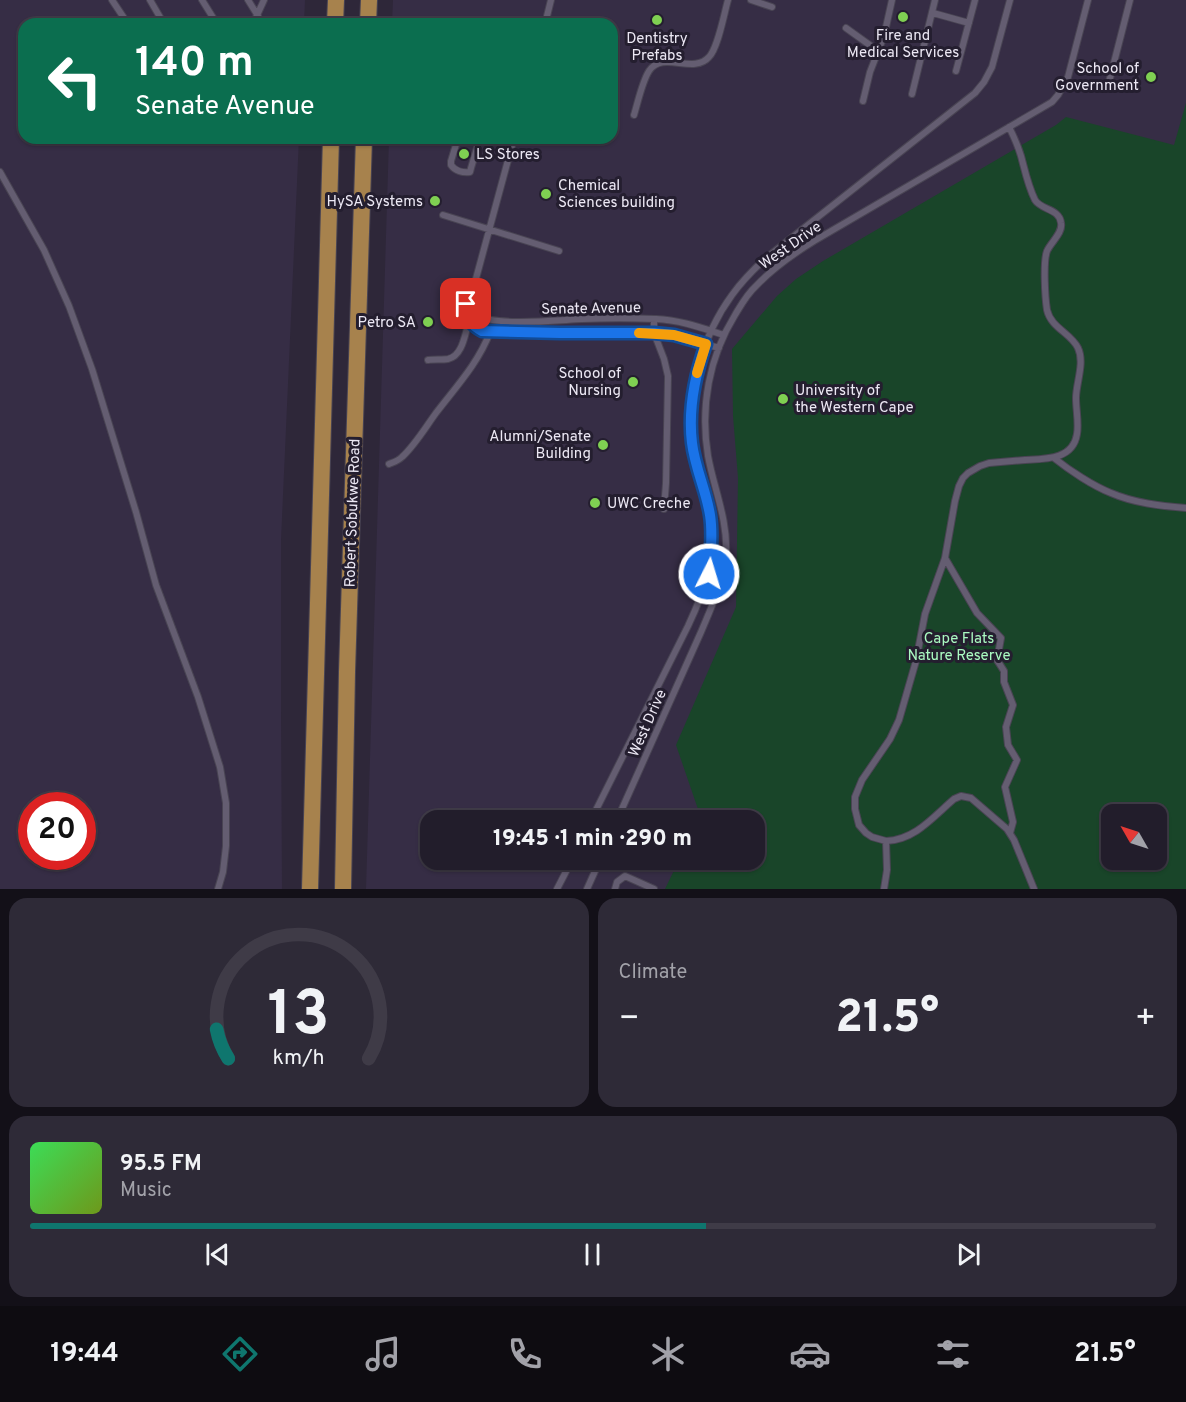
<!DOCTYPE html>
<meta charset="utf-8">
<style>
body{margin:0;font-family:Overpass,sans-serif;background:#2e2a37;color:#f1f3f6;height:100vh;display:flex;flex-direction:column;font-size:22px;white-space:nowrap}
*{box-sizing:border-box;margin:0}
p{font-size:20px;color:#a2a2a9}
.icon{flex:none;width:33px;height:33px;fill:none;stroke:currentColor;stroke-width:2;stroke-linecap:round;stroke-linejoin:round}
.map{position:relative;height:889px;overflow:hidden}
.drawer{display:flex;flex-direction:column;gap:9px;padding:9px;background:#131018;flex:1}
.drawer>*{flex:none}
.guide{position:absolute;left:18px;top:18px;width:600px;height:126px;border-radius:18px;box-shadow:0 2px 4px #0004,0 0 0 2px #3f3b47;background:#0b6e4f;color:#fff;overflow:hidden}
.needle{width:39px;rotate:309deg}
.controls{position:absolute;left:1101px;top:804px;display:grid;gap:12px}
.controls a{display:grid;place-items:center;width:66px;height:66px;border-radius:12px;background:#221d2b;box-shadow:0 2px 4px #0004,0 0 0 2px #3f3b47;font-size:30px}
.speed{position:absolute;left:18px;top:792px;display:flex;gap:12px;font-size:30px;font-weight:700;text-align:center}
.speed>*{display:grid;place-content:center;width:78px;height:78px;border-radius:50%;background:#221d2b;box-shadow:0 2px 4px #0004,0 0 0 2px #3f3b47;line-height:1}
.speed .limit{border:9px solid #d22;background:#fff;color:#111}
.pin{position:absolute;display:grid;place-items:center;width:51px;height:51px;color:#fff;margin:-26px;border-radius:12px;box-shadow:0 3px 9px #0006}
.me{position:absolute;width:66px;margin:-33px;rotate:5deg;stroke-linejoin:round;filter:drop-shadow(0 0 4px #0008)}
.turn{display:flex;align-items:center;gap:21px;height:126px;padding:0 18px;font-size:27px}
.turn .icon{width:78px;height:78px;stroke-width:2.5}
.turn b{display:block;font-size:42px;line-height:51px}
.big{font-size:45px;font-weight:800;line-height:1.1}
.drawer .widget{flex:1;display:flex;flex-direction:column;justify-content:center;gap:9px;min-width:0;padding:0 21px;border-radius:18px;background:#2e2a37}
.drawer .dial{align-items:center;gap:0}
.dial svg{height:156px;overflow:visible;fill:none;stroke:#3f3b47;stroke-width:7;stroke-linecap:round;text-anchor:middle}
.dial text{fill:#f1f3f6;stroke:none}
.song{display:flex;align-items:center;gap:18px}
.cover{width:72px;height:72px;border-radius:9px;background:linear-gradient(135deg,hsl(130 70% 55%),hsl(80 70% 35%))}
.played{height:6px;border-radius:3px;background:linear-gradient(90deg,#0f766e 60%,#3f3b47 60%)}
.keys{display:flex;justify-content:space-around;direction:ltr}
.heat{display:flex;justify-content:space-between;align-items:center;font-size:33px;direction:ltr}
.drawer .tiles{flex:1;display:grid;gap:9px;grid-template-columns:1fr 1fr}
.widget:last-child{grid-column:span 2}
.trip{position:absolute;left:420px;top:810px;width:345px;height:60px;border-radius:18px;background:#221d2b;box-shadow:0 2px 4px #0004,0 0 0 2px #3f3b47;font-weight:800;line-height:60px;text-align:center}
.tab-bar{display:flex;height:96px;justify-content:space-around;align-items:center;background:#0e0c11;color:#a2a2a9}
.tab-bar .icon{width:42px;height:42px}
.tab-bar .active{color:#0f766e}
.tab-bar b{font-size:27px;color:#f1f3f6}
.map>svg:first-child{display:block}
</style>
<div class="map">
<svg width="1186" height="889" viewBox="0 0 1186 889">
<rect width="100%" height="100%" fill="#2e2739"/>
<path fill="#362d45" fill-rule="evenodd" d="M0,0h305l-1,24h-280v114h275l-18,402v171l1,178h-282zM32,806h50v50h-50z
M393,0h793v889h-820l23,-751h223v-114h-220zM1112,814h44v46h-44zM430,820h324v40h-324z"/>
<path fill="#194529" fill-rule="evenodd" d="M1186,103v786h-521l14,-29h75v-40h-56l2,-5 -24,-70 60,-138 2,-129 -5,-62 -1,-67 45,-53 19,-17 27,-18 233,-136 10,-8 108,28zM1112,814h44v46h-44z"/>
<g fill="none" stroke-linecap="round" stroke-linejoin="round">
<defs>
<path id="service" d="M112,0l16,24
M150,0l14,24
M202,0l15,24
M248,0l10,16
M751,0l21,7
M933,13l36,10
M253,24l11,-24
M545,24l6,-24
M846,28l32,23
M956,71l19,-71
M1108,86l22,-86
M912,94l23,-94
M863,101l7,-29 14,-36 8,-36
M634,115c4,-13 8,-33 15,-44 14,-21 44,4 60,-14 9,-9 15,-43 19,-57
M458,138l-7,23v4c4,6 12,8 19,7l1,-4 9,-30
M484,138l28,7
M514,138l-43,159c-12,19 0,32 19,35l164,1 19,2 46,13
M0,172l44,78 25,56 23,63 44,143 20,73 42,112 22,70 6,36v43l-3,26 -5,17
M443,215l116,36
M471,298l1,10 4,7c20,12 82,5 106,4 25,-1 50,-1 74,0 24,1 46,9 68,16
M654,319v14l10,26 4,17 -2,107 -2,26
M428,360c6,-1 14,0 20,-1 15,-3 17,-26 21,-38
M1054,458c15,12 39,28 57,35 23,10 50,13 75,15
M389,464c5,-2 9,-3 13,-7 13,-12 23,-29 34,-44 20,-26 43,-51 54,-81
M945,558l32,55 24,25 -4,22 7,11v11l9,23 -7,22 2,18 9,15 -12,27 8,35 -3,11
M591,820l97,-194c17,-36 31,-74 21,-114 -6,-24 -15,-46 -18,-71 -4,-50 11,-105 41,-146 10,-14 22,-26 34,-37l209,-165 9,-11 8,-15 18,-67
M617,820l84,-188c10,-24 23,-51 25,-78 2,-34 -12,-65 -18,-98 -8,-49 1,-99 27,-141 6,-10 12,-21 21,-29 17,-18 37,-32 58,-45l238,-139 6,-7 10,-18 20,-77
M886,841c29,-1 47,-24 68,-42l7,-3 10,2 36,31 7,11 20,49
M557,889l15,-29
M587,889l13,-29
M615,889l2,-7 8,-6 29,13
M884,889l3,-19 -1,-29 -14,-4 -6,-4 -7,-8 -4,-16v-12l7,-17 28,-41 9,-19 17,-59 9,-47 20,-56 10,-57 4,-15 4,-8 5,-5 12,-7 9,-3c12,-1 24,-2 36,-3 20,-1 48,0 52,-26 2,-11 -1,-24 -1,-36 0,-15 9,-35 2,-50 -7,-15 -27,-20 -31,-38 -2,-13 -4,-48 0,-59 4,-9 16,-18 14,-28 -1,-14 -20,-13 -26,-23 -7,-14 -10,-29 -14,-44 -3,-10 -7,-19 -12,-29"/>
<path id="primary" d="M335,24l1,-24
M368,24l1,-24
M310,889l21,-751
M343,889l4,-217 17,-534"/>
</defs>
<use href="#service" stroke="#494453" stroke-width="8"/>
<use href="#primary" stroke="#494453" stroke-width="18"/>
<use href="#service" stroke="#645d71" stroke-width="6"/>
<use href="#primary" stroke="#a7824d" stroke-width="16"/>
</g>
<g fill="none" stroke-linecap="round" stroke-linejoin="round">
<defs>
<path id="route" d="M466,304c-2,13 5,21 16,27l78,2h94l20,2 32,9c-11,31 -18,66 -14,99 3,25 14,47 18,72 3,19 1,40 -1,59"/>
</defs>
<use href="#route" stroke="#114b97" stroke-width="15"/>
<use href="#route" stroke="#1a73e8" stroke-width="10"/>
<path stroke="#f59e0b" stroke-width="10" d="M639,333l35,2 32,9 -9,29"/>
</g>
<g fill="#7fd052" stroke="#241e2f" stroke-width="2">
<circle cx="903" cy="17" r="6"/>
<circle cx="657" cy="20" r="6"/>
<circle cx="1151" cy="77" r="6"/>
<circle cx="464" cy="154" r="6"/>
<circle cx="546" cy="194" r="6"/>
<circle cx="435" cy="201" r="6"/>
<circle cx="428" cy="322" r="6"/>
<circle cx="633" cy="382" r="6"/>
<circle cx="783" cy="399" r="6"/>
<circle cx="603" cy="445" r="6"/>
<circle cx="595" cy="503" r="6"/>
</g>
<g text-anchor="middle" stroke-width="6" stroke-linejoin="round" paint-order="stroke">
<g font-size="15" fill="#ece8f4" stroke="#241e2f" text-anchor="end">
<text x="903" y="40" text-anchor="middle">Fire and<tspan x="903" dy="17">Medical Services</tspan></text>
<text x="657" y="43" text-anchor="middle">Dentistry<tspan x="657" dy="17">Prefabs</tspan></text>
<text x="1139" y="73">School of<tspan x="1139" dy="17">Government</tspan></text>
<text x="476" y="159" text-anchor="start">LS Stores</text>
<text x="558" y="190" text-anchor="start">Chemical<tspan x="558" dy="17">Sciences building</tspan></text>
<text x="423" y="206">HySA Systems</text>
<text x="416" y="327">Petro SA</text>
<text x="621" y="378">School of<tspan x="621" dy="17">Nursing</tspan></text>
<text x="795" y="395" text-anchor="start">University of<tspan x="795" dy="17">the Western Cape</tspan></text>
<text x="591" y="441">Alumni/Senate<tspan x="591" dy="17">Building</tspan></text>
<text x="607" y="508" text-anchor="start">UWC Creche</text>
</g>
<g font-size="15" fill="#ece8f4" stroke="#241e2f">
<text transform="translate(790 245) rotate(-35)" y="5">West Drive</text>
<text transform="translate(591 308) rotate(-1)" y="5">Senate Avenue</text>
<text transform="translate(352 513) rotate(-88)" y="5">Robert Sobukwe Road</text>
<text transform="translate(647 723) rotate(-66)" y="5">West Drive</text>
</g>
<g font-size="15" fill="#aafac1" stroke="#241e2f">
<text x="959" y="643">Cape Flats<tspan x="959" dy="17">Nature Reserve</tspan></text>
</g>
</g>
</svg>
<div class="controls">
<a><svg class="needle" viewBox="-14 -14 28 28"><path d="M0-13l5 13h-10z" fill="#e53935"/><path d="M0 13l5-13h-10z" fill="#a2a2a9"/></svg></a>
</div>
<div class="speed"><div class="limit">20</div></div>
<div class="pin" style="left:466px;top:304px;background:#d93025"><svg class="icon" aria-label="arrive" viewBox="0 0 24 24"><path d="M6 21V4h12l-3 4 3 4H6"/></svg></div>
<svg class="me" style="left:709px;top:574px" viewBox="-20 -20 40 40"><circle r="17" fill="#1a73e8" stroke="#fff" stroke-width="3"/><path d="M0-11L8 9 0 5-8 9z" fill="#fff"/></svg>
<div class="trip">19:45 · 1 min · 290 m</div>
<div class="guide">
<div class="turn"><svg class="icon" aria-label="left" viewBox="0 0 24 24"><path d="M17 20v-9H6M10 6l-5 5 5 5"/></svg><div><b>140 m</b>Senate Avenue</div></div>
</div>
</div>
<section class="drawer">
<div class="tiles">
<div class="widget dial"><svg viewBox="0 0 100 80">
<path d="M14 69A42 42 0 1 1 86 69"/>
<path d="M14 69A42 42 0 0 1 8 54" stroke="#0f766e"/>
<text x="50" y="56" font-size="32" font-weight="700">13</text>
<text x="50" y="72" font-size="11">km/h</text>
</svg></div>
<div class="widget"><p>Climate</p>
<div class="heat"><a>−</a><b class="big">21.5°</b><a>+</a></div>
</div>
<div class="widget">
<div class="song"><i class="cover"></i><div><b>95.5 FM</b><p>Music</p></div></div>
<div class="played"></div>
<div class="keys"><svg class="icon" aria-label="previous" viewBox="0 0 24 24"><path d="M18 5L8 12l10 7zM5 5v14"/></svg><svg class="icon" aria-label="pause" viewBox="0 0 24 24"><path d="M8 5v14M16 5v14"/></svg><svg class="icon" aria-label="next" viewBox="0 0 24 24"><path d="M6 5l10 7-10 7zM19 5v14"/></svg></div>
</div>
</div>
</section>
<nav class="tab-bar">
<b>19:44</b>
<svg class="icon active" aria-label="directions" viewBox="0 0 24 24"><path d="M12 3l9 9-9 9-9-9zM9 14v-3h6M13 9l2 2-2 2"/></svg>
<svg class="icon" aria-label="music" viewBox="0 0 24 24"><path d="M9 18V5l10-2v13"/><circle cx="6" cy="18" r="3"/><circle cx="16" cy="16" r="3"/></svg>
<svg class="icon" aria-label="phone" viewBox="0 0 24 24"><path d="M5 4h4l2 5-3 2q2 4 5 5l2-3 5 2v4C11 20 4 13 5 4z"/></svg>
<svg class="icon" aria-label="climate" viewBox="0 0 24 24"><path d="M12 3v18M4 7l16 10M4 17L20 7"/></svg>
<svg class="icon" aria-label="car" viewBox="0 0 24 24"><path d="M5 17H2v-5l4-1 3-4h7l3 4 3 1v5h-3M9 17h6M6 11h13"/><circle cx="7" cy="17" r="2"/><circle cx="17" cy="17" r="2"/></svg>
<svg class="icon" aria-label="filters" viewBox="0 0 24 24"><path d="M4 7h16M4 17h16"/><circle cx="9" cy="7" r="2"/><circle cx="15" cy="17" r="2"/></svg>
<b>21.5°</b>
</nav>
